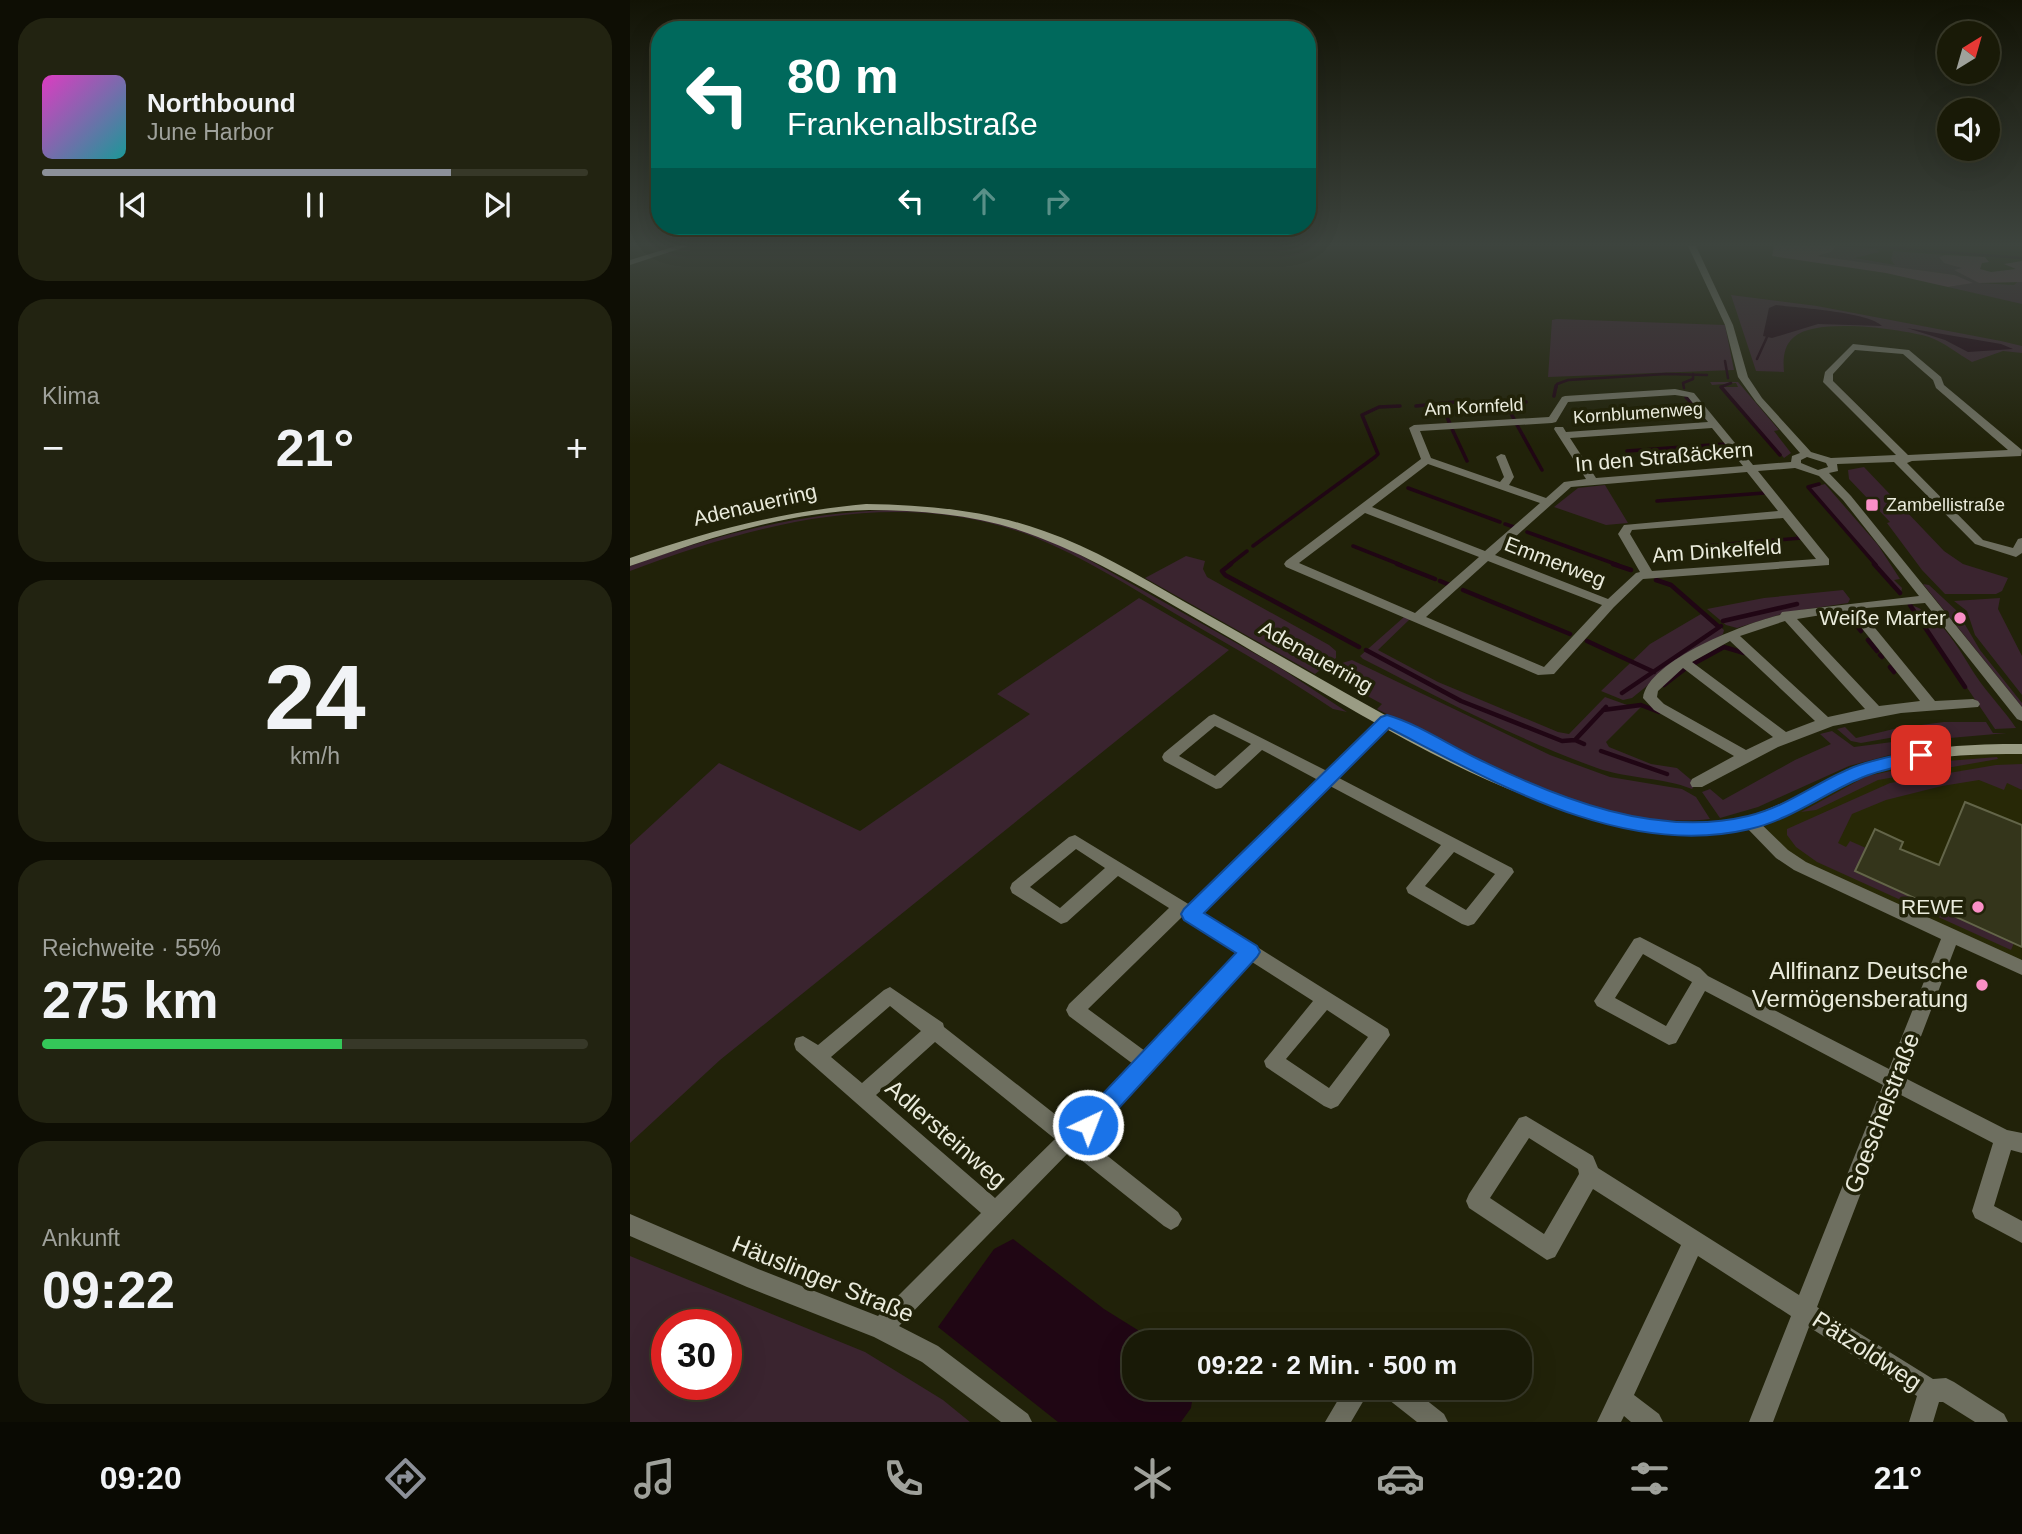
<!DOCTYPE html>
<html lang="de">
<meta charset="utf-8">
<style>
body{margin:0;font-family:Arial,sans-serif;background:#222311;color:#f1f3f6;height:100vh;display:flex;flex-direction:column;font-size:26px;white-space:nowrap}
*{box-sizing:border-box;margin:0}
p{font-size:23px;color:#9fa19b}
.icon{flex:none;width:38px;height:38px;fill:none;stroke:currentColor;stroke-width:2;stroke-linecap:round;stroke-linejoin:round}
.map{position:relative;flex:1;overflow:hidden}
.sheet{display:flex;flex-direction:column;gap:18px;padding:18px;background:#0e0e04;width:630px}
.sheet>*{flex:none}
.top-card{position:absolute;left:21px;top:21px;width:665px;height:214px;border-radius:28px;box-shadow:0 7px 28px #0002,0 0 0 2px #373828;background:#00695c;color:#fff;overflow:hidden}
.needle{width:46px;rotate:37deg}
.fabs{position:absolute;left:1307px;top:21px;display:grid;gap:14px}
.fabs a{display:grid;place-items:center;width:63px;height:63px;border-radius:50%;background:#191a07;box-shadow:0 7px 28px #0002,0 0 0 2px #373828;font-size:35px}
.speed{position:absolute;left:21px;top:1309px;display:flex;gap:14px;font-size:35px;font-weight:700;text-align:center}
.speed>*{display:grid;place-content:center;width:91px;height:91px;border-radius:50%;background:#191a07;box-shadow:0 7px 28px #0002,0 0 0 2px #373828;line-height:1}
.speed .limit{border:10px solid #d22;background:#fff;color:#111}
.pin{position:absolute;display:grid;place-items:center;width:60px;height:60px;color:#fff;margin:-30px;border-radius:14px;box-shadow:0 4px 10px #0006}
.me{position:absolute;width:77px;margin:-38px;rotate:43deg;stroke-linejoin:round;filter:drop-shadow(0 0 5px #0008)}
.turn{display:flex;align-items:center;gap:24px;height:147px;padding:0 21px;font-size:32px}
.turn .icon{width:91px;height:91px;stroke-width:2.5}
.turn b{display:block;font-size:49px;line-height:60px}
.lanes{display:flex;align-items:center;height:66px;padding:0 21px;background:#0003;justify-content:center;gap:35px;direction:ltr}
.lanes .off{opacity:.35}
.big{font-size:52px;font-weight:700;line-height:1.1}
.sheet .widget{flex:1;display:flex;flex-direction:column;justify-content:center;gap:10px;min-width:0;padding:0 24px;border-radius:28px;background:#222311}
.sheet .dial{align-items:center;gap:0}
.dial b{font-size:91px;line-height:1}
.song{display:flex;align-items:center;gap:21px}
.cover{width:84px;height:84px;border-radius:10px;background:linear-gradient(135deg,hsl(310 70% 55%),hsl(180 70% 35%))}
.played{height:7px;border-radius:4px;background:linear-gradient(90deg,#8c9099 75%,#373828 75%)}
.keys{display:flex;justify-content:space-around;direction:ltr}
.heat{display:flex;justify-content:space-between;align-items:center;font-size:38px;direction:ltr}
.charge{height:10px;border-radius:5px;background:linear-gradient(90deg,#34c759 55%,#373828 0)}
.trip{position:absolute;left:492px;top:1330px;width:410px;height:70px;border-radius:28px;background:#191a07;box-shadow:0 7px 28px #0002,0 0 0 2px #373828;font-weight:700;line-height:70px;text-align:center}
.tab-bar{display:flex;height:112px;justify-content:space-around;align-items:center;background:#0a0a03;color:#9fa19b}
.tab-bar .icon{width:49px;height:49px}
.tab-bar .current{color:#8c9099}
.tab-bar b{font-size:32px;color:#f1f3f6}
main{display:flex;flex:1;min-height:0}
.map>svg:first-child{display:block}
</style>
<main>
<section class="sheet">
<div class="widget">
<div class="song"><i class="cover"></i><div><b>Northbound</b><p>June Harbor</p></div></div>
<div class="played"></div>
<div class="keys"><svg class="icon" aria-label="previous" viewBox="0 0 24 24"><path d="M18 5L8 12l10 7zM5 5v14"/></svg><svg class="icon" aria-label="pause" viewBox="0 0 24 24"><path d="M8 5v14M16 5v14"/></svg><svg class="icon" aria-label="next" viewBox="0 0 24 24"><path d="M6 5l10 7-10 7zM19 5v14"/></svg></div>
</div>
<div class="widget"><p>Klima</p>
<div class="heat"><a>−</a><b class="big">21°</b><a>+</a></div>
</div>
<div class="widget dial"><b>24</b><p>km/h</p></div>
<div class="widget"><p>Reichweite · 55%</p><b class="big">275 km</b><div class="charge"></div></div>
<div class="widget"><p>Ankunft</p><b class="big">09:22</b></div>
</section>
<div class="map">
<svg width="1392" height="1422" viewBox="0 0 1392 1422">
<rect width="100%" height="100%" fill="#212209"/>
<path fill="#272806" d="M1392,749v226l-226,-117 -17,-13 -25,-29 122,-50z"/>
<path fill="#3a242f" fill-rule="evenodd" d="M1206,246l41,3 2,3 -24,6 40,7 -4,-5 2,-9 52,4 -5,2 24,12 1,4 14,10 35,2 8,-7v26l-74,-17 23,-4 -16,-8 -140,-19 16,-4z
M1101,295l86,11 184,35 21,5v7l-19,-2 -31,11c-14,-8 -28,-20 -43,-25 -28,-8 -112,-20 -135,0 -11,9 -11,23 -10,35l-28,-1z
M927,319l168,6 9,45 -186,7 4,-57z
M1080,382h28l41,48 -5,1 17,22 -7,5 -62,-71h16l-2,-4 -24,2z
M1234,467l80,84 19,13 45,14 -6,13 -6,3h-51l-23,-24 -35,-47 3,-1 -41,-43 -1,-9z
M1195,484l53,61 22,34 -6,1 8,8 -1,5 -91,-105z
M975,485l23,38 -22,2 -52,-18 24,-19z
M259,510l69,4 57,13 53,21 214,121 65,43 -14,-3c-51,-34 -105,-65 -159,-96 -45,-27 -91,-56 -140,-76 -133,-52 -277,-14 -404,34v-5c86,-31 168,-53 259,-56z
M556,556l19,5 -2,8 4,8 122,68 7,6v7l-21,16 -170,-96z
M1293,584l6,1 28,26 23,39 42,53v4z
M1042,585l52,45 -1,4 -60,39 -31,25 -9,2 -22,-9 49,-47 51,-30z
M1213,590l7,9 -2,4 -60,9 -51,16 -11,-3 -19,-16 57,-11z
M509,598l90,52 -509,410 -90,83v-298l89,-82 141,68 170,-117 -33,-20z
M1370,598l-2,11 24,47v39l-47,-60 -8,-24 -13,-10z
M1281,605c30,9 49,46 65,71 12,18 28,34 40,52l-21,1z
M774,617l6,2 -32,31 60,32 120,50 11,2 36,-37 25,9h12l-36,36 3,5 42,17 26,4 19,16 -4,5c-30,-12 -64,-10 -95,-21 -81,-29 -157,-70 -234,-109l-3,-3z
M722,660l198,95 60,22 72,12 14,8 14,22c-112,13 -236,-60 -333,-110l5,-5 -53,-29 13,-12z
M1314,722h42l7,11h14l-80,7 -32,-3 -34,6 -10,-2 -14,-12 8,-2 11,11 42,-10z
M1202,731l22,16 46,-6 23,5 -74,20 -91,41 -38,11 -18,-26 8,-3 13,11 72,-40 36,-16 -11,-10z
M1367,757l1,2 -120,21 -62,30 -15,2 66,-36 68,-14z
M1392,764v26l-15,-7 -3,7 -25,-10 -37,6 -56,14 -34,14 -14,29 8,4 4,-6 16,7 -11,24 159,71 -3,7 -194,-88 -21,-15 -9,-12v-6l103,-46 106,-18z
M0,1256l235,96 78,48 27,22h-340zM37,1325h59v59h-59z"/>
<path fill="#593949" d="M1144,246h62l-5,6 -14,4 138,19 18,8 -25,4 -62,-14 -114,-17z
M1315,255l40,2 4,5 -7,1 -2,6 11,3 25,-3 -12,-5 18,-3v21l-43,1 -25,-13 8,-2 -18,-5 -5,-6z"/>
<path fill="#200614" d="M1146,305c22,3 93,7 106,21l-64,-2 -46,14 -9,-2 6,-28z
M1277,328l94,16 12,5 -45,3 -23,-12z
M383,1239l91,70 53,33h-23v46h60l-3,20 -10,14h-123l-120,-95 56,-78z"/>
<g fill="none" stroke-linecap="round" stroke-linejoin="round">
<path stroke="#200614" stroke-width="2.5" d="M1238,246l154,12
M1127,359l10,-22
M1095,361l3,17
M1091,387l10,-4
M926,388l1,-4 11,-4 98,-6 41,1
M1054,388l-1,-5 10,-4v-5"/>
<path stroke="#200614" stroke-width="3.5" d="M1091,387l59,68
M924,396l2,-10
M1056,397l18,21
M875,402l9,17
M811,403l9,21
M786,406l39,-4h71
M972,414l94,-6
M887,425l25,45
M822,429l15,32
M997,451l98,-7
M1189,484l-11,3 68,78
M778,488l92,34
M1027,501l107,-8
M875,524l9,3
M897,532l91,33
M623,546l122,-89 3,-3 -16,-39 17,-8 21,-1
M723,546l48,19
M1061,547l110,-9 -3,-3
M599,565l18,-14"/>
<path stroke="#200614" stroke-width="4.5" d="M601,564l-9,7 3,4 134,72
M767,564l38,15
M983,564l18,6
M1244,564l26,29
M1026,580l15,5 48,42
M810,581l10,4
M833,590l107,44
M1280,605l55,82
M1218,614l3,4
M1093,621l74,-17
M1223,621l8,10
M1238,640l9,11
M957,641l67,31
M736,650l95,51 101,40 13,-1 31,-33
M1250,655l2,2
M1063,664l31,-17 20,6
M1260,667l4,5
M1034,685l22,-17
M992,693l99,-67
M973,710l38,-5 18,7
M945,740l9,4
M971,751l66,23"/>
</g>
<path fill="#34351b" stroke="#636549" stroke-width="2" d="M1335,802l57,23v122l-167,-76 20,-42 28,13 -3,7 39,16z"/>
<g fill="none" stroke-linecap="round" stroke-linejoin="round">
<path fill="#6e6f60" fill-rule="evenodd" d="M46,246h12l-58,19v-5z
M1058,246h8l37,79 15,52 14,21 49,54 20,6 65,-3 -73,-73 2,-10 28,-28 56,6 32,27 3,8 78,65 -1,6 -109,5 -5,2 76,77 30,8 5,-9 4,-1v15l-6,4 -41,-13 -81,-82 -57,2 1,7 -9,2 22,23 171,211v14l-5,-2 -92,-116 -59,5v9l69,84 38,-2 5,2 2,3 -2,3 -77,6 -68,13 -55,21 -76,40h-10l-2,-4 2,-4 42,-23 -80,-46 -11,-12c5,-38 103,-75 137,-83l2,-3 137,-16 -76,-96 -24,-24 -24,-8 -37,3 71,88v6l-186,14 -29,28 -60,67 -16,1 -252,-108 -2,-3 2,-3 135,-102 -12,-31 5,-3 135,-8 13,-20 3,-1 110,-7 19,4 59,72 38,-3 1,-6 8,-3 -44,-51 -18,-25 -13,-52zM1225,350l48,4 30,26 3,8 72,62 -100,5 -75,-74v-7zM1045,395l13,2 20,25 -142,10 -3,-5h-8l-1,2 32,50 -22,3 -18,16 -37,-13 5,-8 -9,-22 -4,-1 -5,3 8,20 -4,5 -69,-24 -11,-27 132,-8 4,-1 12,-20zM1082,428l31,38 -147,12 -26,-40zM1177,457l19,6 2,4 -10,3 -17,-7v-3zM798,464l112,39 -55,48 -113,-44zM1117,472l31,39 -154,14 -6,9 22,38 -4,1 -28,26 -113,-44 76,-68zM735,513l114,44 -64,56 -116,-50zM1153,518l33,41 -164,12 -22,-37 2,-4zM858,561l114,44 -58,62 -118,-50zM1222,610l4,11 64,80 -41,5 -82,-87zM1155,621l80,88 -37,8 -88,-81zM1100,641l85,80 -29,11 -94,-70zM1053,668l90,69 -27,13 -82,-46 -7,-7 1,-6z
M584,714l113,57 55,-53h10l2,3 -2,3 -53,54 173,90 2,4 -40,52 -6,2 -6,-2 -54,-31 -2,-5 35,-43 -111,-59 -127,127 185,116 2,6 -52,71 -7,3 -7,-3 -58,-39 -2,-6 49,-60 -61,-39 -157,170 -10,6 93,74 4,7 -4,7 -7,4 -7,-4 -94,-75 -171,175 39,20 90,68 4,8h-31l-79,-60 -48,-25 -127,-50 -117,-51v-22l128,55 120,47 103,-103 -185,-163 -2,-6 2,-6 7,-2 15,9 66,-55 6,-3 53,36 1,4 126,99 11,-8 52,-54 -64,-48 -3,-6 3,-6 100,-96 -51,-32 -51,46 -6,2 -49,-31 -2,-5 2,-5 57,-46 6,-2 115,70 128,-125 -56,-30 -41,38 -5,1 -52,-28 -2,-4 2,-4 45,-37zM585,726l36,18 -36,32 -36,-20zM446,849l29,19 -45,40 -30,-21zM824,852l41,22 -29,36 -41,-24zM552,917l56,36 -93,98 -57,-42zM260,1006l31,25 -59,52 -31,-26zM697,1010l41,27 -39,51 -43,-29zM305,1042l120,97 -60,59 -119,-103z
M1120,816l5,2 33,32 18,12 216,98v15l-66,-30 -51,133 102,52 15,3v20l-11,-3 -17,56 28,15v22l-47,-25 -3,-7 21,-68 -94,-49 -82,213 116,72 13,-1 8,4 50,32 4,8h-33l-32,-20h-4l-6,20h-24l8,-26 -108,-69 -36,95h-24l42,-106 -93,-60 -64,139 25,19 4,8h-32l-7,-6 -3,6h-24l84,-177 -88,-56 -38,68 -8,3 -78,-52 -3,-7 3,-7 50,-76 7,-2 67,40 5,12 201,127 84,-210 -178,-94 -29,52 -7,2 -72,-39 -3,-5 40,-62 6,-2 60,31 8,8 181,93 52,-130 -147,-69 -18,-12 -31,-32 -3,-4 3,-4zM1013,954l49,28 -26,44 -51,-28zM899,1138l49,31 1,5 -35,60 -54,-36z
M715,1388h26l-20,34h-26z
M750,1388h31l33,26 4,8h-31l-33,-26z"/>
<path fill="#9a9c84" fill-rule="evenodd" d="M236,504c61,1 120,6 178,27 49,17 94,44 139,70 80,44 158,91 239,134 61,31 124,62 191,77 42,10 93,17 136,4 43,-13 81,-41 125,-55 48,-15 98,-17 148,-17v10c-47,0 -95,1 -141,15 -33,10 -63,29 -94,44 -56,27 -117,25 -176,10 -145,-35 -279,-127 -407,-200 -54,-31 -108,-64 -166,-86 -53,-21 -112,-27 -169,-27 -59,1 -119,16 -175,34 -22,7 -42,15 -64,22v-8c82,-28 150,-46 236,-54z"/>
</g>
<linearGradient id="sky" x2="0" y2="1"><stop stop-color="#121305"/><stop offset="0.55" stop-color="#3d443e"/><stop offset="1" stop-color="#3d443e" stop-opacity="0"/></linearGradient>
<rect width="1392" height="445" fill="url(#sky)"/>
<path fill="#1a73e8" stroke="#114b97" stroke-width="2" d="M757,715c31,9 62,30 91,44 81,40 179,79 270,57 36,-8 68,-33 101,-47 22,-10 49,-13 72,-20l9,6 -3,4c-21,7 -46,10 -66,19 -38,16 -71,42 -111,51 -126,30 -254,-46 -361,-101l-185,185 53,33 3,6 -3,5 -161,176 -8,3 -8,-3 -3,-8 3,-7 156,-165 -52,-33 -3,-6 3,-5 197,-192z"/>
<g fill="#fa8fc6" stroke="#212209" stroke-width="2.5">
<rect x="1235" y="498" width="14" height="14" rx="3.5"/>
<circle cx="1330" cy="618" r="7"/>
<circle cx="1348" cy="907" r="7"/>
<circle cx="1352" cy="985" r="7"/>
</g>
<g text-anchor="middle" stroke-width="7" stroke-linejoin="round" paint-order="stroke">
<g font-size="18" fill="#eaebdc" stroke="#212209">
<text transform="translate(844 407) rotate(-3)" y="6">Am Kornfeld</text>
<text transform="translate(1008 413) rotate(-4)" y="6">Kornblumenweg</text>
</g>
<g font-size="18" fill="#eaebdc" stroke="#212209" text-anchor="start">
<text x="1256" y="511">Zambellistraße</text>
</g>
<g font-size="21" fill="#eaebdc" stroke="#212209">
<text transform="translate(1034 457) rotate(-5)" y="7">In den Straßäckern</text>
<text transform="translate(125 505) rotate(-13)" y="7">Adenauerring</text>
<text transform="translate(1087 551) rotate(-4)" y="7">Am Dinkelfeld</text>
<text transform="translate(925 562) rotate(21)" y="7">Emmerweg</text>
<text transform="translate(686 657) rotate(29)" y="7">Adenauerring</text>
</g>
<g font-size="21" fill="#eaebdc" stroke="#212209" text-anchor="end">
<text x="1316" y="625">Weiße Marter</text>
<text x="1334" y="914">REWE</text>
</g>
<g font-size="24" fill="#eaebdc" stroke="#212209" text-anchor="end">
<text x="1338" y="979">Allfinanz Deutsche<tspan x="1338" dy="28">Vermögensberatung</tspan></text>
</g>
<g font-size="24" fill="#eaebdc" stroke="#212209">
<text transform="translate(1252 1113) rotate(-69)" y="8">Goeschelstraße</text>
<text transform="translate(316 1134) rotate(41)" y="8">Adlersteinweg</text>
<text transform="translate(193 1279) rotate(22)" y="8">Häuslinger Straße</text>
<text transform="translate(1237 1351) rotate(33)" y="8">Pätzoldweg</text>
</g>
</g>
</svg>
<div class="fabs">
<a><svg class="needle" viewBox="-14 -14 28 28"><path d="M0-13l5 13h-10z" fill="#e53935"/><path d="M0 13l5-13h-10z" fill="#9fa19b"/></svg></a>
<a><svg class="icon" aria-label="sound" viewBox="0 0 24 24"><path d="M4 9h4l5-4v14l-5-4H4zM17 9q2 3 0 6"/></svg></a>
</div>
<div class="speed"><div class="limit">30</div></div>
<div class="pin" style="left:1291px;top:755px;background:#d93025"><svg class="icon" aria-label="arrive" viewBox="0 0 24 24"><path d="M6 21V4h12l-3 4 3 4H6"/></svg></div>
<svg class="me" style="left:458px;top:1125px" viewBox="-20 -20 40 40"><circle r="17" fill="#1a73e8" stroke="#fff" stroke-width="3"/><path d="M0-11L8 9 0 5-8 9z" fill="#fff"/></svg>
<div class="trip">09:22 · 2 Min. · 500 m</div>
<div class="top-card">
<div class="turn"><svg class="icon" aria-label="left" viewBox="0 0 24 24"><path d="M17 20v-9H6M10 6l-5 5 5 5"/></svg><div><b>80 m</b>Frankenalbstraße</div></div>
<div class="lanes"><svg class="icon" aria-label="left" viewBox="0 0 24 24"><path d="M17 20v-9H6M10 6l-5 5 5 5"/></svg><svg class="icon off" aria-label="ahead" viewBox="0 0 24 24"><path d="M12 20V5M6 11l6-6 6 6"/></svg><svg class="icon off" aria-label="right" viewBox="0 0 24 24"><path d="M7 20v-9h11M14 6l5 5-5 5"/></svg></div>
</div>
</div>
</main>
<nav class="tab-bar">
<b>09:20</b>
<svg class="icon current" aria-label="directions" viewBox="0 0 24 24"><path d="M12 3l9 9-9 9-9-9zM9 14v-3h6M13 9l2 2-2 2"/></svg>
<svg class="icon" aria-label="music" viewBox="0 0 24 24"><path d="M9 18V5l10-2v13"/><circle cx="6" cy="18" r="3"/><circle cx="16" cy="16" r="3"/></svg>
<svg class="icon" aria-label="phone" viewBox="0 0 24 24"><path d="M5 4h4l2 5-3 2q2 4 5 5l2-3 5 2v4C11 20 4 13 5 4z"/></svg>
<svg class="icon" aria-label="climate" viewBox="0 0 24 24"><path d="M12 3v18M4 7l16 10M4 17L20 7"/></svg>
<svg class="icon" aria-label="car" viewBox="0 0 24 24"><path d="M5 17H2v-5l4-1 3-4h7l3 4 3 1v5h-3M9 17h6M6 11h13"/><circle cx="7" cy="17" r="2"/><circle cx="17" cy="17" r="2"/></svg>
<svg class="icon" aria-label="filters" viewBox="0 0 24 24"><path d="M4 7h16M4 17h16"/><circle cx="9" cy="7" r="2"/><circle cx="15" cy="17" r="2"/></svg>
<b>21°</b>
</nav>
